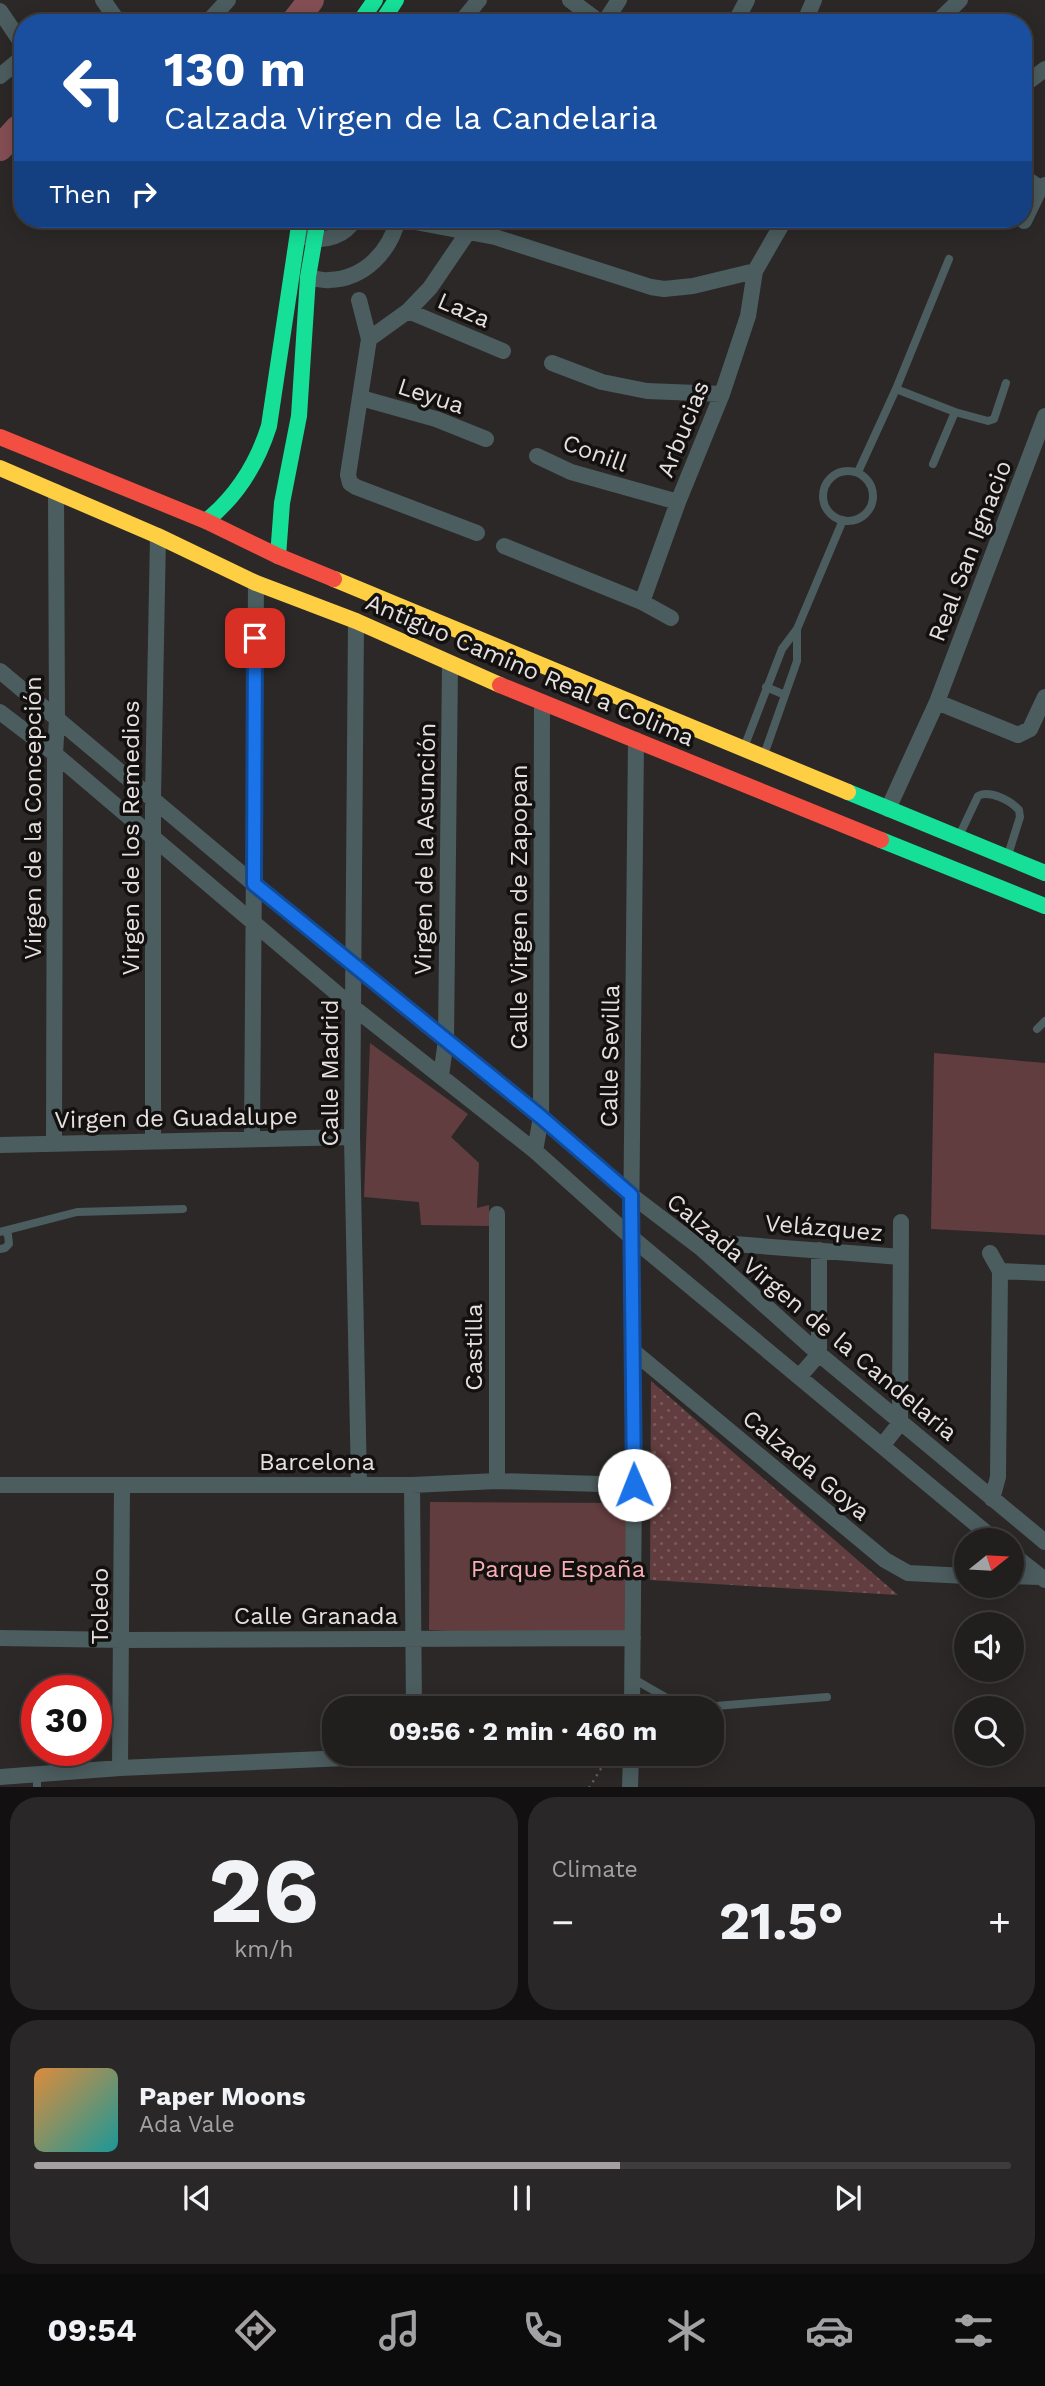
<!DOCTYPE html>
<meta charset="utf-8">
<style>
body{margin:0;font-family:"Work Sans",sans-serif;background:#292727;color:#f1f3f6;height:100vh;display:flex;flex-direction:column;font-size:26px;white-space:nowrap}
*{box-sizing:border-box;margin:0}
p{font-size:23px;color:#a2a2a4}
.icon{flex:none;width:38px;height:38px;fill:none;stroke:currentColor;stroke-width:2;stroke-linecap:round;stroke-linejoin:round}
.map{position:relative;height:1787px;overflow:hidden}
.drawer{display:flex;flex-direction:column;gap:10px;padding:10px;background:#121010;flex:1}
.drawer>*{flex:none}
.hud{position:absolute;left:14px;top:14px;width:1018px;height:214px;border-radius:28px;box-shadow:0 4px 18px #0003,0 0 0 2px #3e3c3c;background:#1a4fa0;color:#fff;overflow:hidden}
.needle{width:46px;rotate:72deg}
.fabs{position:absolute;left:954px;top:1528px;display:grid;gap:14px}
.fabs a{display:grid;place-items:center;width:70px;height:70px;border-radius:50%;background:#211e1e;box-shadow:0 4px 18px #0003,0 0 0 2px #3e3c3c;font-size:35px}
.speed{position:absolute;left:21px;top:1675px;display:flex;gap:14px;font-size:35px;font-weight:700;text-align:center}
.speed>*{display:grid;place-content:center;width:91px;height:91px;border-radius:50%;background:#211e1e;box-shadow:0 4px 18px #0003,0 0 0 2px #3e3c3c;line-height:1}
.speed .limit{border:10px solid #d22;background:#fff;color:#111}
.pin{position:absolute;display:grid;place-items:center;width:60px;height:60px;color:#fff;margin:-30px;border-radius:14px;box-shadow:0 4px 10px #0006}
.me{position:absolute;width:77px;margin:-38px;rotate:359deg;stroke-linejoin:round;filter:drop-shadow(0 0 5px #0008)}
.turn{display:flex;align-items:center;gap:24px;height:147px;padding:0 35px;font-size:32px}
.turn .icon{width:91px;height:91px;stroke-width:2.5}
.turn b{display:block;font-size:49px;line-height:60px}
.then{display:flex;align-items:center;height:66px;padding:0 35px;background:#0003;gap:14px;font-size:26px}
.big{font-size:52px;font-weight:700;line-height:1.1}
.drawer .card{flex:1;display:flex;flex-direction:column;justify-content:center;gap:10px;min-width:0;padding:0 24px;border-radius:28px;background:#292727}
.drawer .dial{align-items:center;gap:0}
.dial b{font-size:91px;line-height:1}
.song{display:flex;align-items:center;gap:21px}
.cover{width:84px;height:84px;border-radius:10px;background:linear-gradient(135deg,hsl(30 70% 55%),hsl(180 70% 35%))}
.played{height:7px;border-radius:4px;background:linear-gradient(90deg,#a49fa0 60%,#3e3c3c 60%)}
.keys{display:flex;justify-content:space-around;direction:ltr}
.heat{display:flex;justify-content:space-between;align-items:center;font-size:38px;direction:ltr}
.drawer .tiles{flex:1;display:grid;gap:10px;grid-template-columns:1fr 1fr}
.card:last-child{grid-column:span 2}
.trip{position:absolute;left:322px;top:1696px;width:402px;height:70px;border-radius:28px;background:#211e1e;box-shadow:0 4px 18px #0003,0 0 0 2px #3e3c3c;font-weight:700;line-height:70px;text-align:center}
.menu{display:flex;height:112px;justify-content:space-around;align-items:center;background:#0d0c0c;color:#a2a2a4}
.menu .icon{width:49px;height:49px}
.menu .current{color:#a49fa0}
.menu b{font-size:32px;color:#f1f3f6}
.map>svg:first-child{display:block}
</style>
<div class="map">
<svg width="1045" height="1788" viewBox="0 0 1045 1788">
<defs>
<pattern id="grass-dots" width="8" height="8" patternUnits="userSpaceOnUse" patternTransform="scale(1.75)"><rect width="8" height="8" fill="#623d3f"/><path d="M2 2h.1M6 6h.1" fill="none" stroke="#78595a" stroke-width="1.8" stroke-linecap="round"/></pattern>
</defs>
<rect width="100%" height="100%" fill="#2c2828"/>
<path fill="url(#grass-dots)" d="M651,1381l247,214 -248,-15z"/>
<path fill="#623d3f" d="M370,1043l98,71 -17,23 28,26 -2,45 12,-3v21l-68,-1 -2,-23 -55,-5z
M934,1053l111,10v172l-114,-6z
M430,1502l203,1 -2,137 -202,-10z"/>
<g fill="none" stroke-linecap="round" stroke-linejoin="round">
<path stroke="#844f54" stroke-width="26" d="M293,23l18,-23
M0,148l18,-20 5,-2"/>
<path stroke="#5a6465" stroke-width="2.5" stroke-dasharray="2 5" stroke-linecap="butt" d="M589,1788l21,-34"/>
<path stroke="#4c5d5f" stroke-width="8" d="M896,389l59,23 33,9 6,-2 12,-36
M933,464l22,-52
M823 496a25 25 0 1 1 50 0a25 25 0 1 1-50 0Z
M858,472l38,-83 53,-130
M766,687l19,8
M745,745l37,-96 15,-20 46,-109
M765,752l32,-91v-32
M959,836l19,-40c12,-6 32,4 41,14l1,7 -12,38
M1037,1029l8,-8
M0,1232l77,-20 106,-3
M0,1249l5,-1 4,-4 -1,-9 -3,-4
M632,1678l40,23 44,5 111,-9
M37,1776v12"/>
<path stroke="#4c5d5f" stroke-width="16" d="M103,0l16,23
M570,0l31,23
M0,11l23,34
M207,23l21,-23
M460,23l19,-23
M604,23l15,-23
M735,23l12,-23
M804,23l10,-23
M936,23l24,-23
M0,76l23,-19
M1024,85l21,-16
M1024,177l16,11
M399,219l96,18 156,50 13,2 29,-3 62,-15 30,-52
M1024,221l16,-33 5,-3
M308,238c18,4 37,-2 47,-19
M308,277c6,1 15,4 21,3 36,-1 61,-29 69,-61
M359,300l10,39 -21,136 2,8 6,4 121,46
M408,311l95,40
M369,339l39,-28 22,-23 47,-69
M552,363l50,19 45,9 75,3
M361,398l75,21 50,20
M537,456l34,16 107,30
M504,546l138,56 29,16
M642,602l36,-100 44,-108 26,-78 7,-45
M356,621l-4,516 7,347
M0,671l254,213 287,233 90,78 71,54 117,105 226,188
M937,702l81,33 12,-6 15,-32
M0,712l55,42 298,253 182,144 96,86 364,303
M888,809l49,-107 108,-286
M441,1076l5,-36 4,-376
M252,1139l4,-556
M153,1140v-343l5,-261
M54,1143l1,-389 2,-35 -1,-227
M0,1145l352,-8
M535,1151l6,-34 1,-413
M497,1214v267
M702,1249l32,-5 167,13
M990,1253l10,18 -2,206 -6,22
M1000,1271l45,2
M633,1351l252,209 23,13 58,3
M799,1377l20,-23v-104
M882,1446l18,-23 1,-201
M0,1485h412l85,-4 137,4
M412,1485l2,223
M1012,1554l33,26
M1012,1576l29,1
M0,1638l122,2 511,-2
M632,1708l2,-223 -3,-248 5,-497
M120,1768l2,-282
M0,1777l120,-9 294,-13 110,-1
M630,1788l1,-34"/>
<path stroke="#16e098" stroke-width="16" d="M359,23l16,-23
M381,23l15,-23
M206,521c31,-25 51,-57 63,-95l31,-207
M278,556l4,-53 17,-87 9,-139 10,-58
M848,792l197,81
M881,840l164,66"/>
<path stroke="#ffcf43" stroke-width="16" d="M0,468l158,68 98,47 100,38 144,64
M334,579l514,213"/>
<path stroke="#f24e42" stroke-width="16" d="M0,437l206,84 72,35 56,23
M500,685l381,155"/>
</g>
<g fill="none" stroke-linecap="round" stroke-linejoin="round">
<defs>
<path id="route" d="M255,638l-1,246 287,233 90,78 3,290"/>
</defs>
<use href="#route" stroke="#114b97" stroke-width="18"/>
<use href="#route" stroke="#1a73e8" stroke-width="12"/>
</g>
<g text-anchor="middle" stroke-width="7" stroke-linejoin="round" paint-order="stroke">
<g font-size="24" fill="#e5dfe0" stroke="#131010">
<text transform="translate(464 310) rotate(23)" y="8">Laza</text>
<text transform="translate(431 396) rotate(18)" y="8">Leyua</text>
<text transform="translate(683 429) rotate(-68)" y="8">Arbucias</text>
<text transform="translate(595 453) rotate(20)" y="8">Conill</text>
<text transform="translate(970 551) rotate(-69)" y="8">Real San Ignacio</text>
<text transform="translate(530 670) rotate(23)" y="8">Antiguo Camino Real a Colima</text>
<text transform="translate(33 818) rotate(-90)" y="8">Virgen de la Concepción</text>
<text transform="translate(131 838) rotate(-90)" y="8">Virgen de los Remedios</text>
<text transform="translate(425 849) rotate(-89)" y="8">Virgen de la Asunción</text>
<text transform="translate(519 907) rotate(-90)" y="8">Calle Virgen de Zapopan</text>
<text transform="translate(610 1056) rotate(-89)" y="8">Calle Sevilla</text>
<text transform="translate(330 1073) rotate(-90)" y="8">Calle Madrid</text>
<text transform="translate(176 1118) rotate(-1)" y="8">Virgen de Guadalupe</text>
<text transform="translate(824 1228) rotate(5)" y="8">Velázquez</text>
<text transform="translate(812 1317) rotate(40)" y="8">Calzada Virgen de la Candelaria</text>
<text transform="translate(474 1347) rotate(-90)" y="8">Castilla</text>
<text x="317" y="1470">Barcelona</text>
<text transform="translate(806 1465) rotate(40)" y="8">Calzada Goya</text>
<text transform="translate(100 1606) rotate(-90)" y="8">Toledo</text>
<text x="316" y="1624">Calle Granada</text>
</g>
<g font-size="24" fill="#f8aeb3" stroke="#131010">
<text x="558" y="1577">Parque España</text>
</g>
</g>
</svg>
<div class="fabs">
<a><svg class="needle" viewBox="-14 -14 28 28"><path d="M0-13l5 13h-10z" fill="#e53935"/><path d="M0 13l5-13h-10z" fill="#a2a2a4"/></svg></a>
<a><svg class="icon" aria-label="sound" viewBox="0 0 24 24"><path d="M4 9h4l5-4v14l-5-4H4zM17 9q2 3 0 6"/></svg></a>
<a><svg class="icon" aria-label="search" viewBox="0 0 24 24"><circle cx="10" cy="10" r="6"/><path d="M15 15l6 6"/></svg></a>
</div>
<div class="speed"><div class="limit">30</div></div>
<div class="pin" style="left:255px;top:638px;background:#d93025"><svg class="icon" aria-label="arrive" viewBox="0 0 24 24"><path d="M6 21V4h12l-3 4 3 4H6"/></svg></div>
<svg class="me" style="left:634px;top:1485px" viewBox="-20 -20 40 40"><circle r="19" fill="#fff"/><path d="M0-13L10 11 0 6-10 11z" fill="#1a73e8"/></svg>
<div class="trip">09:56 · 2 min · 460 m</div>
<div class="hud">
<div class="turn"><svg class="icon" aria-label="left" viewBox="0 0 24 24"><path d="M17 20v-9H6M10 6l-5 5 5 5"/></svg><div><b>130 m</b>Calzada Virgen de la Candelaria</div></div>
<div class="then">Then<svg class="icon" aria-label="right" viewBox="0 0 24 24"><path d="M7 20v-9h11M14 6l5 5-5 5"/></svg></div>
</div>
</div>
<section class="drawer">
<div class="tiles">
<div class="card dial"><b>26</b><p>km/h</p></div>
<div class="card"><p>Climate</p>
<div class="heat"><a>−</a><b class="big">21.5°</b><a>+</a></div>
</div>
<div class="card">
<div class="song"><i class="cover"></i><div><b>Paper Moons</b><p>Ada Vale</p></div></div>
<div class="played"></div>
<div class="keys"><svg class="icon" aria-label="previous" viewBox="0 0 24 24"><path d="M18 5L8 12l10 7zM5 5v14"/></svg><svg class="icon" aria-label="pause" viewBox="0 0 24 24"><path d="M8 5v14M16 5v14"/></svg><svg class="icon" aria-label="next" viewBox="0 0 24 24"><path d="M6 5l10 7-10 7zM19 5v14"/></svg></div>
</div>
</div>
</section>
<nav class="menu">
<b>09:54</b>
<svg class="icon current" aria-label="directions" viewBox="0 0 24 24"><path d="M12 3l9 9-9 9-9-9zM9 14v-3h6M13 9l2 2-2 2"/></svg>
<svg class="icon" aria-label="music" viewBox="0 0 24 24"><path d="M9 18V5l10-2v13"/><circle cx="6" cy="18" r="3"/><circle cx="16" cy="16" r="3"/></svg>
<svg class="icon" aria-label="phone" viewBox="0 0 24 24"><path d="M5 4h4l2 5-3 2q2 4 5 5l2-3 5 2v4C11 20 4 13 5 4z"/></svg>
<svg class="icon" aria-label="climate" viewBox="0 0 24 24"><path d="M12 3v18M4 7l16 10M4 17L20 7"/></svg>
<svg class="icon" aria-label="car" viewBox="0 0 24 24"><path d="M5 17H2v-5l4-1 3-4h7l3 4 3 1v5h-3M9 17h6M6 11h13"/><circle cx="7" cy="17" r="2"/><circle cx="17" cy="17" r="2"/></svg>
<svg class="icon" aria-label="filters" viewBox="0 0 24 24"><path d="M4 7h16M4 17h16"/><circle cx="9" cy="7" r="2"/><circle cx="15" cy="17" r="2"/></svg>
</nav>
